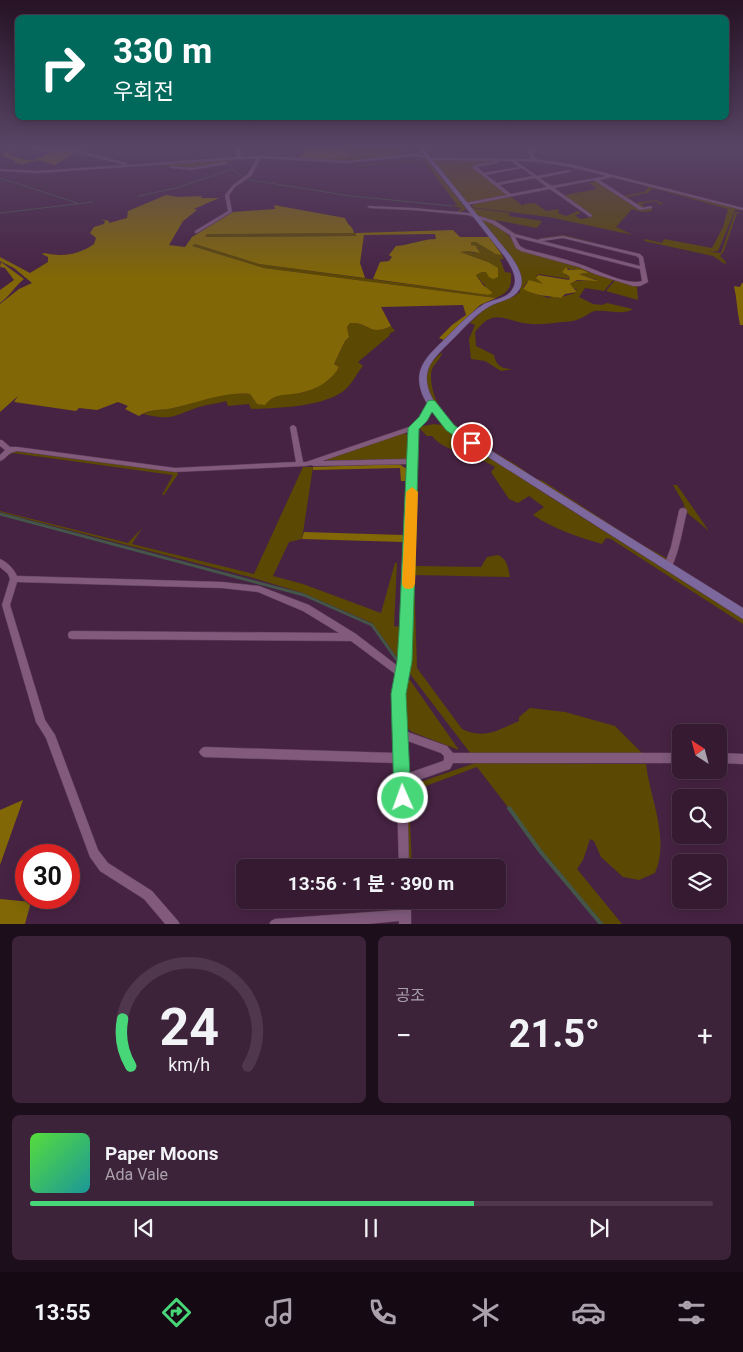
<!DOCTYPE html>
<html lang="ko">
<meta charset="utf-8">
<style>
body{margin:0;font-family:Roboto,"Noto Sans KR",sans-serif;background:#3d233a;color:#f1f3f6;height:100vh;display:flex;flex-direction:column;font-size:19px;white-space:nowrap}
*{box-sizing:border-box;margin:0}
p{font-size:16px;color:#aaa1ac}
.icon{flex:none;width:28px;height:28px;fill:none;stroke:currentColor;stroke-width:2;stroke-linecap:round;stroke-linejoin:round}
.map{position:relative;height:924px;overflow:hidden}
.side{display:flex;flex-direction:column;gap:12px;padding:12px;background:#1d0e1c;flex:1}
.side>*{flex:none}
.top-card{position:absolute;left:15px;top:15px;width:714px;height:105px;border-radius:8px;box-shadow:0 2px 12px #0003,0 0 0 1px #4f384d;background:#00695c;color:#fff;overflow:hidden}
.needle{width:32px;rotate:324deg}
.buttons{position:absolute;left:672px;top:724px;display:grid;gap:10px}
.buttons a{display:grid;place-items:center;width:55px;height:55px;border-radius:8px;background:#351a32;box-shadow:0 2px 12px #0003,0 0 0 1px #4f384d;font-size:25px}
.speed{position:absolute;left:15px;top:844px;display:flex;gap:10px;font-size:25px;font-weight:700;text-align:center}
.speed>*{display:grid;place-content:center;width:65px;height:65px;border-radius:50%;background:#351a32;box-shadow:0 2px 12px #0003,0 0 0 1px #4f384d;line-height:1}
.speed .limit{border:8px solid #d22;background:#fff;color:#111}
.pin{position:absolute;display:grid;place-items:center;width:42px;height:42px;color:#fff;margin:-21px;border:2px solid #fff;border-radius:50%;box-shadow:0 1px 5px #0007}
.me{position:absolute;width:55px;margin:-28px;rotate:358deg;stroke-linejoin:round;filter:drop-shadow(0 0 4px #0008)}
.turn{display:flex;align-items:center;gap:18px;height:105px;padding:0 15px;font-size:22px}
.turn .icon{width:65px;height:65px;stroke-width:2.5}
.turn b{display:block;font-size:35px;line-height:42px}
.big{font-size:38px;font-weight:700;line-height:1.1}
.side .widget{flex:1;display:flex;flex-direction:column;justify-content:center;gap:8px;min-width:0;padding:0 18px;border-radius:8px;background:#3d233a}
.side .dial{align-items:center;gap:0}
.dial svg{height:130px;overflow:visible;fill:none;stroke:#4f384d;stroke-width:7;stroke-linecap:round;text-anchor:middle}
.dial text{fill:#f1f3f6;stroke:none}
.song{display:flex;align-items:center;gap:15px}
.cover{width:60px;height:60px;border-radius:8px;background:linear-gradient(135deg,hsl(110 70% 55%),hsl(180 70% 35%))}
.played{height:5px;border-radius:2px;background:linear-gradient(90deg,#47d779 65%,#4f384d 65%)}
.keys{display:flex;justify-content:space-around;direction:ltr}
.heat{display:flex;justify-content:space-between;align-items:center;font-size:28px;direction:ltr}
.side .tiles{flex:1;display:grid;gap:12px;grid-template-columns:1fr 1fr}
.widget:last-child{grid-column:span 2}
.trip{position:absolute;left:236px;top:859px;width:270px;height:50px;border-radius:8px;background:#351a32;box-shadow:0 2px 12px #0003,0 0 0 1px #4f384d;font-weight:700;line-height:50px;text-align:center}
.tabs{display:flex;height:80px;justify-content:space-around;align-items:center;background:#150a14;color:#aaa1ac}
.tabs .icon{width:35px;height:35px}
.tabs .selected{color:#47d779}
.tabs b{font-size:22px;color:#f1f3f6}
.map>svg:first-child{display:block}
</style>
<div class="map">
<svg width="743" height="925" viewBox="0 0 743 925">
<rect width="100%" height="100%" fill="#472343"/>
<path fill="#5b4803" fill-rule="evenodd" d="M362,147h25l17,4c-19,10 -56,12 -76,6h20l-6,-4z
M426,159l40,50 -5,3 -6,1 7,-5 -10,-2 5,-1 -33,-45 -61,6h-8z
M438,159h37l5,4 5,-1 -3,-2h21l-31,6 36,29 -40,8 -34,-41z
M229,160v2l-37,6 -36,-3z
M596,181l45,29 11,-2v3l-10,1 -10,-3 -16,18 17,8 -84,-18 -79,-10 6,-4 34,-7 13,10h1l-1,-2 12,-1 11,8 13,-2 -1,4 8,3 12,-5 3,2 -6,2 5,4 11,-2 -27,-22 33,-6 -8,-6z
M631,182l112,28h-8l-17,41 -8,1 11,1 14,-41h8l-6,1 -13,38 -4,5 6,6 -1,2 -12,-8 -69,-15 1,-2 17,4 2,-4 48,9 11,-21 5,-18 -75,-21 -5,5 -21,4 9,6 20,-3 8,4 -15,2 11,-2 -4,-3 -15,3 4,3 -3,1 -20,-12 22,-4 5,-5z
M472,208l38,5 -1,3 33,5 -5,7 -42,-8 19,13 20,6 29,-4 33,8 -35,-7 -26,3 -18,-4 -41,-20z
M481,220c17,2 28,14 37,28l62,18 34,13 -10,12 -19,-3 -6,9 14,7 9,1 5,-2 26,6c-11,7 -26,0 -38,2 -5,1 -9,5 -14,7 -6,3 -13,4 -19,4 -10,1 -21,3 -31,2 -24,-1 -36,-19 -56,8l1,14 18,9c2,11 8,14 19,14l-12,2 -16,-10 -14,-2 -2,-20 6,-14 -5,-2 17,-16 26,-10 7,-5 -1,-15zM568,268l2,2 4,-1 12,5h-7l18,6 -21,1 -7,4 8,5 -2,3 -17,5 -4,-2 -5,2 -17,-5 -9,-6 4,-5 5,-1 6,3h5l-7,-8 3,-2 30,5 1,-2 -5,-2z
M356,233v3l-152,1 3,-3z
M471,242c12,-2 19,11 31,13l2,4h-4l5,13 6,1c1,14 -2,19 -15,25l-232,-30 -73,-22 4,-2 64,20 229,31 -2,-8 -10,-12 6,-3h5l1,-10 -29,-10 9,-1 6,2 5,-4 -8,-4z
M615,280l22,5 1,15 -32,-9z
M350,323c21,-1 18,14 41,3l4,5 -5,2 -1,3 -31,26 5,4c-6,7 -10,16 -16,22 -19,19 -70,20 -96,21l-2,-5 -21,2 -2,-5c-9,3 -18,3 -27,6 -27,9 -26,14 -56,7 13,-6 18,-3 30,-6 25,-6 51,-17 77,-14l7,10 17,-9 27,-2 12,-4 17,-10 9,-12 -5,-3 11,-23 4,-4 -2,-10z
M442,352c-1,9 -11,12 -11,23 0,56 68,73 103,103l9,3 96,62 31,17 -4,1 -25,-14 -186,-119c-14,-13 -38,-41 -26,-62 3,-5 9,-10 13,-14z
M434,424l8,1 105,70 196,124v5l-132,-85 -5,-1 -4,6c-24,-7 -48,-15 -69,-29l11,-8 -15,-11 -11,7 -9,-4 -18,-27 4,-5c-19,-13 -50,-14 -63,-31h-5l-9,-9z
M403,432l6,4 -1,23 -2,2 -83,-1z
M12,451l164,20 2,3 -14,21h-2l11,-20 -160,-22 -7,3 -6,7 5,-7z
M415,466h3l-3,100 66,1 6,-10 11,-2c9,4 10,12 12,22l-96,-2 3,93 45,61c23,11 36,1 57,-8v-4l11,-9 35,4 50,14 29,29 -173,-1 -64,-84z
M303,467h10l-11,72 -13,3 -16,34 30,8 78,29 14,-50h2l-3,63 6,1 -1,33 -27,-37 -69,-30 -53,-16 -250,-65v-1l128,32 14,-15 -10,16 122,30z
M673,485h4l32,46 -24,-20 -1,-7z
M410,680l49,70 -47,-18 -7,-6 -1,-41 2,-4z
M475,763l171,1c4,35 24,74 9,109l-16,7 -16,-3 -22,-20 -7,-16 -4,-2 -7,21 -6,9 45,55h-19l-62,-74 -64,-83 -65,24 -3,9 3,67h-5l-1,-76 3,-5z"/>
<path fill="#816706" d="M322,147l27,3 -6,3 7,4 -21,1 28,3 -75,-4h19l6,-7z
M7,151l5,1 -3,3c6,1 17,6 23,5 19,-4 17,-13 42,-7l-19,12 -16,-5 -17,4 -8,-2 1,-2 -11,-3 -2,-2z
M166,195l12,2 24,-1 -1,2h18l-25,11 3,1 -14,11 -14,24 16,2 7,-10 41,-25 42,-3 -1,-4 71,13c2,7 8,8 9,15l-147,1 -2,3 151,-1v-3l97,-3 7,7h29l13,18 -6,-1 -20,-12h-5v3l5,1 4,7 -13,-2 -7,1 28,10 10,6v9l-5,2 -4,-2 -3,-5h-4l-6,3 7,10 10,8 -5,2 -115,-16 7,-17 9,-1 3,-4 -3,-2 7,-9c15,-1 26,-7 40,-7l-1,-5 -71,1 -4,28 5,15 -106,-14 -64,-20 -3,2 72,22 232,30 -16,7 -36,35 -5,-2 13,-13 14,-10 -3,-10 -82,2 10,19c-23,11 -20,-4 -41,-3l-3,4 2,10 -4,4 -11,23 5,3c-7,14 -24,23 -39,26 -14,3 -25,-1 -35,12l-8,-1 -7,-10c-26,-3 -52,9 -77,14 -14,3 -21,0 -34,8l-14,-7 3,-3 -10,-4 -21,8 -18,-2 -3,3 -62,-9 4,-6 -18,16v-108l19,-15 13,-6 -18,-15 -14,-7v-4l30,16 18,-11v-5l-6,-3 2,-1c19,4 34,2 50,-9l2,-6 -6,-5 4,-6 10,-3 1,-3 -4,-2 8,2v2l18,-5 1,-7z
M1,262l23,17c-10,8 -14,17 -24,24v-13l14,-10 -9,-12 -5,-1z
M566,267l2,3c7,0 14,-2 20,3l-9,1 19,7 -21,-1 -7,4 7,8 -12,2 -4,4c-12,-2 -26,-2 -38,-9l6,-9 14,4 -7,-6 2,-3 31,5 1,-3 -8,-5z
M742,283h1v42h-3c-3,-13 -3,-26 -6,-39l6,1z
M399,464l8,5 -2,12h-4l-1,-13 -87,2v-3z
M304,532l99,3v7l-101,-3z
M23,800l-23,65v-55z
M0,899l31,3 -6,22h-25z"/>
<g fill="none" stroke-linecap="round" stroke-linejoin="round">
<path stroke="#44564a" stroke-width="1" d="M223,147l10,23 17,10 101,16 101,10
M0,178l77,25
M139,196l37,-8 57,-19
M0,213l93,-11"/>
<path stroke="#44564a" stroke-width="3" d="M0,514l304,81 68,30 27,38"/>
<path stroke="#44564a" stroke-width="4" d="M509,808l31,43 62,74"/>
<defs>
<path id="street" d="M25,147l18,2h28l56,14v2l110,-8 -2,-10h4l2,10 19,-1 87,5 66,-7 17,3 -2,1 -15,-2 -66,7 -86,-5 -10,18 -16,11 -6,8 3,17 -35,21h-2v-2l33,-20 -3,-16 8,-10 15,-11 9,-16 -220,15 -37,-2v-2l37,2 88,-6 -54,-14h-28z
M528,147h4l3,12 35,5 173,44v2l-131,-33 -13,3 44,28 7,-2 2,1v1l-12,2 -46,-30 -40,8 38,27v1l-2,1 -40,-28 -83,16 -2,-1v-1l42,-8 -34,-27v-2l25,-5v2l-21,4 7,6 35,-6 -8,-6 -81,-1 -2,-1 2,-1 101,1zM516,161c31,0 61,7 91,15l-55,10 -13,-8 30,-6 2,-1 -1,-1 -33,6zM522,168l11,8 -36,7 -11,-8zM535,178l12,9 -36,7 -12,-9z
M226,162h1v2l-36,6 -19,-2 -2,-1 2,-1 19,2z
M368,206l45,2 56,5 26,8 20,13 23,6 2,-1 23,-3 77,18 3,3 5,25 -8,4h-7l-38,-12 -16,-7 -58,-16 -5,-3 -6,-13 -19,-12 -23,-8 -55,-5 -43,-2 -2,-1zM515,237l125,32 2,12c-14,5 -45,-11 -60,-16 -19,-7 -38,-11 -57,-16l-5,-3zM563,238l73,18 3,2 1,8 -98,-25z
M431,402l3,2 -9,17 -8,8 -8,232 -5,33 1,37 42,15 6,7h228v10h-228l-3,6 -43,15 2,84h-10l-3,-105 -192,-6 -3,-2 -2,-3 2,-3 3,-2 192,6 -2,-59 4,-18 -47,-35 -279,-2 -3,-1 -1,-3 1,-3 3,-1 267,2 -36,-22 -45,-19 -36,-4 -205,-6 -7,23 35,115 10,15 43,115 10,13 44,28 26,30 2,4h-14l-22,-26 -44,-28 -10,-14 -44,-119 -10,-16 -34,-117 8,-26 -2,-5 -8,-7v-8c7,3 14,10 17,17l205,6 37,4 50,19 47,29 43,33 10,-203 -95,2 -3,-1 -5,1 -131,6 -158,-21c-11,2 -9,7 -17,10v-6l5,-5 -5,-4v-6h2l8,7h7l158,21 121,-6 -6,-35 3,-2 3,2 7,35h3l106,-36 8,-8 9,-15zM411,431l-2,28 -87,2zM405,740l36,13 3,3v4l-1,1 -37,13z
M683,508l3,1 1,2c-5,19 -7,39 -16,57l-3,1 -3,-1 -1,-2 7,-19 8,-36 1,-2z
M719,753l24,1v10l-24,-1z
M399,900h12v25h-12v-4l-43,4h-87l2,-4 4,-2 124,-9z"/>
<path id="secondary" d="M418,147h4l88,108c6,8 14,21 11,31 -5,14 -20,14 -31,20 -14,8 -26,22 -37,33 -8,8 -18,17 -23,26 -14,27 20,58 39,72l274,171v11l-280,-178c-20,-15 -54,-47 -41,-75 5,-11 17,-21 25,-29 11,-11 23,-24 37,-33 9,-5 24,-5 29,-16 6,-10 -3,-23 -8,-31z"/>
</defs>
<use href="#street" stroke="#60415c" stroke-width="1"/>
<use href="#secondary" stroke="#60415c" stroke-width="1"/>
<use href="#street" fill="#815a7c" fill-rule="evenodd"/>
<use href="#secondary" fill="#7c689c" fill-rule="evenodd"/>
</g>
<linearGradient id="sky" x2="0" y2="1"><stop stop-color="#271325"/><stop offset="0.53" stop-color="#584566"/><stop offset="1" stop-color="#584566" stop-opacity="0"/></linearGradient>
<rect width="743" height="276" fill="url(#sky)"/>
<path fill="#47d779" stroke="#2e8c4f" d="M432,400l3,1 19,24 24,18 -6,4 -4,-1 -22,-16 -14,-18 -5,9 -8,8 -6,203 -1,29 -6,33 5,104 -2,6 -6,3 -6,-3 -3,-6 -3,-104 6,-33 2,-29 9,-204 11,-11 9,-16z"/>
<path fill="#f59e0b" d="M412,487l6,5 -3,92 -2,4 -5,1 -4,-1 -2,-4 4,-92z"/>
</svg>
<div class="buttons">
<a><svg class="needle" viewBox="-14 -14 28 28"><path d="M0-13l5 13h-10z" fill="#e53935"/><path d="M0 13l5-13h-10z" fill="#aaa1ac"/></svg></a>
<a><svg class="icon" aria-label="search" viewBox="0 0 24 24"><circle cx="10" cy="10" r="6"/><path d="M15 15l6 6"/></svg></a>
<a><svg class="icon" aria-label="layers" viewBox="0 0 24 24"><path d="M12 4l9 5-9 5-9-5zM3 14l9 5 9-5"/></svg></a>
</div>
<div class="speed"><div class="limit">30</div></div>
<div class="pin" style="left:472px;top:443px;background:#d93025"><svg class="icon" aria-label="arrive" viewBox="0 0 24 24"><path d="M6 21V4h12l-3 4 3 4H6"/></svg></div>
<svg class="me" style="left:403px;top:798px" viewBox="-20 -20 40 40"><circle r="17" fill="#47d779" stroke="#fff" stroke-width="3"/><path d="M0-11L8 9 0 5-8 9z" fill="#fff"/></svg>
<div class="trip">13:56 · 1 분 · 390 m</div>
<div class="top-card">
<div class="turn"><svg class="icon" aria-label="right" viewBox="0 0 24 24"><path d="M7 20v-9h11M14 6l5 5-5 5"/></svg><div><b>330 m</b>우회전</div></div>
</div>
</div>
<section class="side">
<div class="tiles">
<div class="widget dial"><svg viewBox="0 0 100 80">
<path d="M14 69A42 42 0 1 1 86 69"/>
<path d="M14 69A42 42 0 0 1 9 40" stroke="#47d779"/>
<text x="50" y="56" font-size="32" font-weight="700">24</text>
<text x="50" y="72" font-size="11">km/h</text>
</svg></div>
<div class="widget"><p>공조</p>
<div class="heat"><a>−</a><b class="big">21.5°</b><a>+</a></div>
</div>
<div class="widget">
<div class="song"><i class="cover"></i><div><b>Paper Moons</b><p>Ada Vale</p></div></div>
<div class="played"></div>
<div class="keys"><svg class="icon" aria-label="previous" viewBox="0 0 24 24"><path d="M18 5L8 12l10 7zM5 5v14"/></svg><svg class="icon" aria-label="pause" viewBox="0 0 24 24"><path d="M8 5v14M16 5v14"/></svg><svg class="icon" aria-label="next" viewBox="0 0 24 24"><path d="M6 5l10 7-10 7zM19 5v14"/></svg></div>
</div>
</div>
</section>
<nav class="tabs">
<b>13:55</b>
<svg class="icon selected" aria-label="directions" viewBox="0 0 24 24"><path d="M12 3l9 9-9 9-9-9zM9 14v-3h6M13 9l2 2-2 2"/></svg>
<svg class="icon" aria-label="music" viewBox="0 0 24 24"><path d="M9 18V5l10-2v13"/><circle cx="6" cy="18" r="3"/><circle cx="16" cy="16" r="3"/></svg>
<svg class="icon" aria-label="phone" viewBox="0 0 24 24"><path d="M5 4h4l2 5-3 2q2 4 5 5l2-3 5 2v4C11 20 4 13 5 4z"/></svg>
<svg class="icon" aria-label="climate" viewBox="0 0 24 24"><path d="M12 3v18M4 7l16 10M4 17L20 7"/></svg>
<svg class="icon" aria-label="car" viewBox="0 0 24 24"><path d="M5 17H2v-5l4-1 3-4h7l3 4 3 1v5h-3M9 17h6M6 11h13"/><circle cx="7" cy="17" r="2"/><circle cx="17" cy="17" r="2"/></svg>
<svg class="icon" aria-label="filters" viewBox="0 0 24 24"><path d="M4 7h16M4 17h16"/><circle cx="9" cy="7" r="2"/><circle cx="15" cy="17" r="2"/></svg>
</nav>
